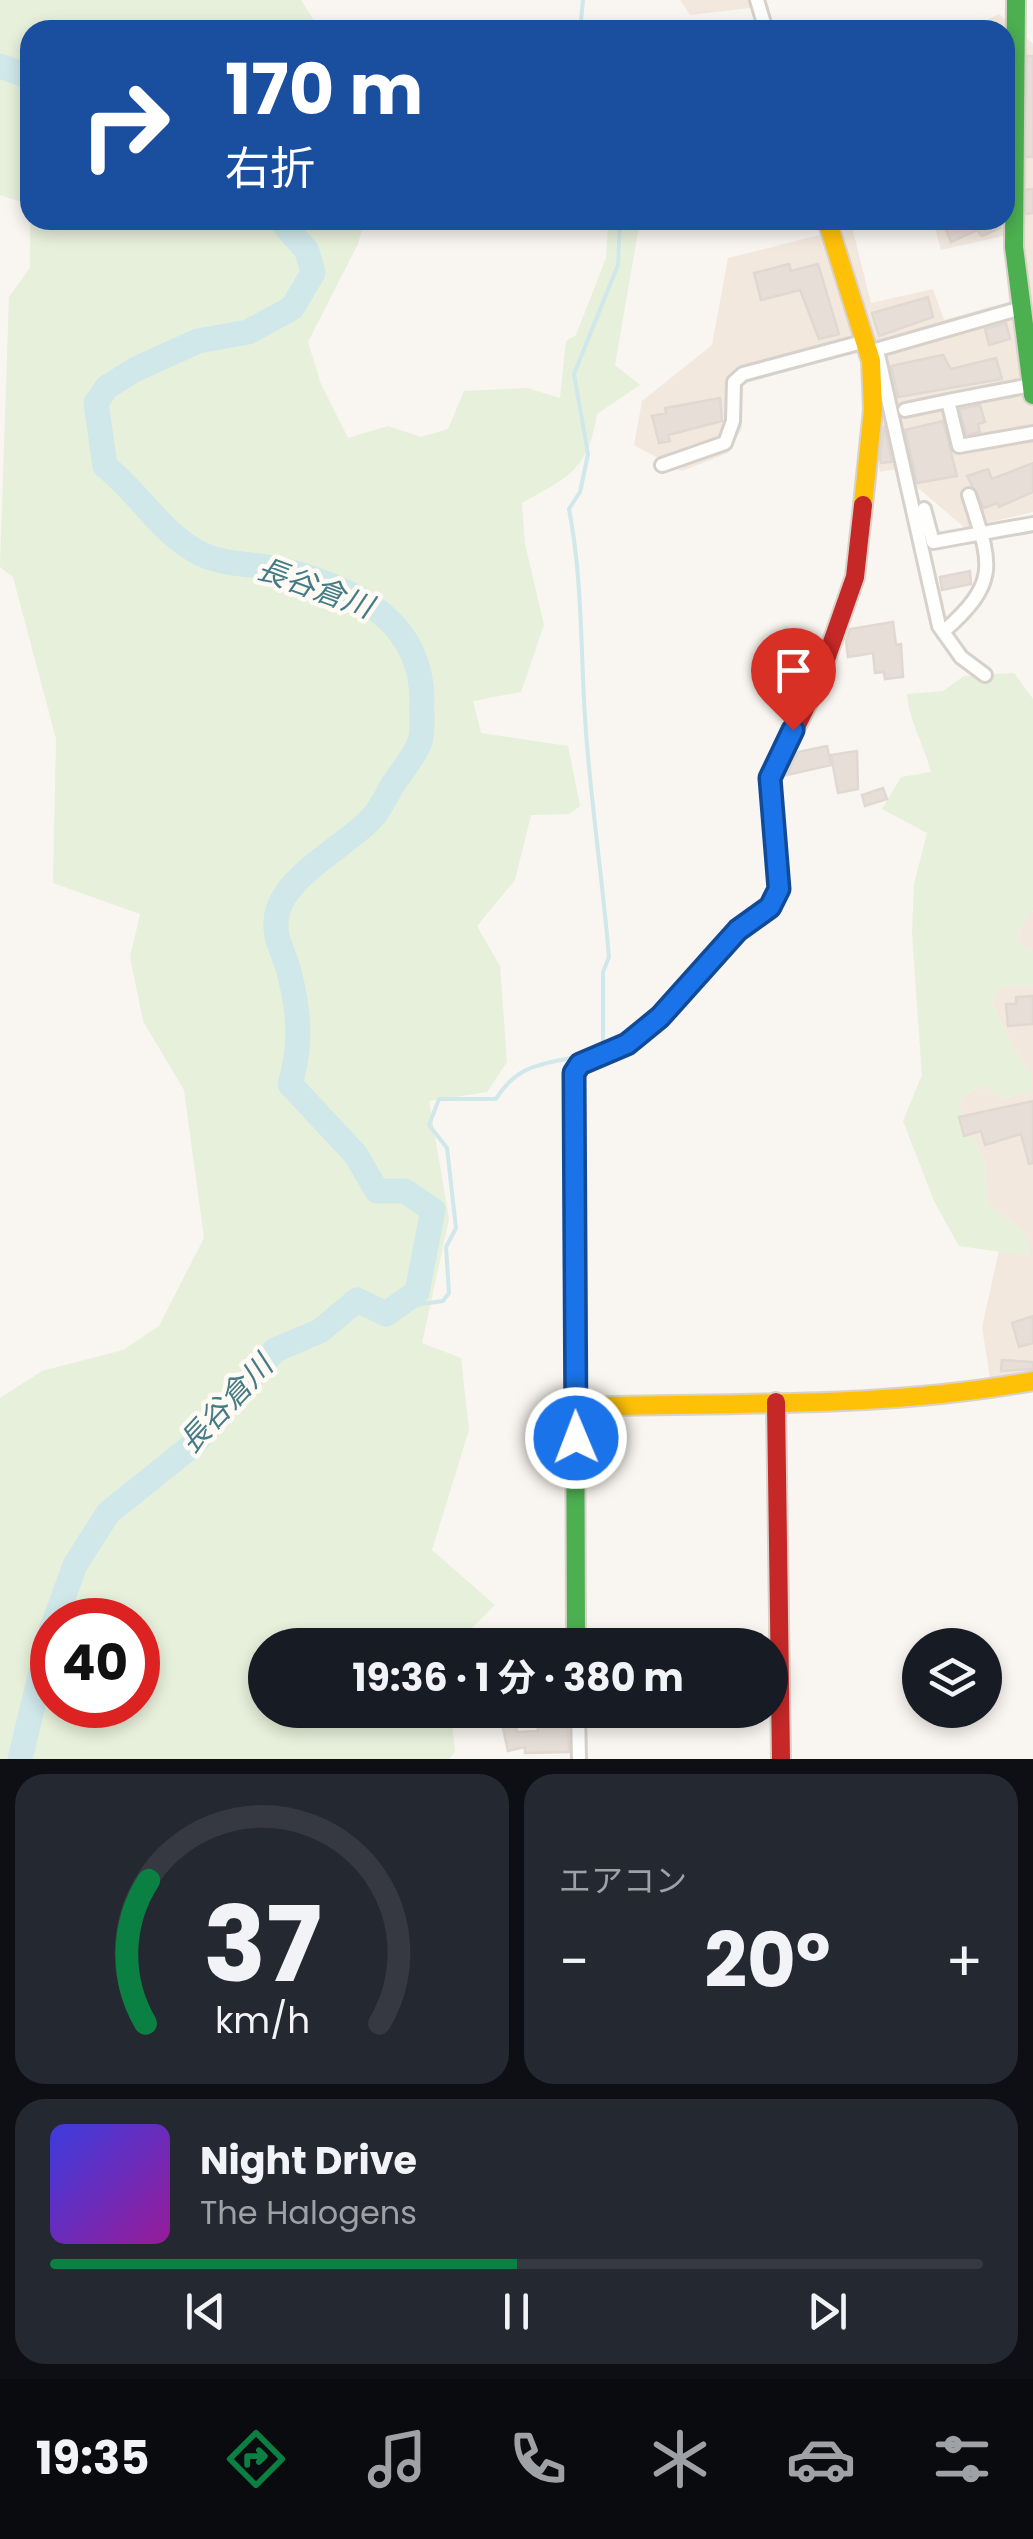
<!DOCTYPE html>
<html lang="ja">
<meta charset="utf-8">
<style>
body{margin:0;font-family:Poppins,"Noto Sans JP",sans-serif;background:#242831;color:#f1f3f6;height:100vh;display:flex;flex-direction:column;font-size:38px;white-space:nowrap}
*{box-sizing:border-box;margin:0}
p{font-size:32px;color:#9ea1a6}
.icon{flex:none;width:55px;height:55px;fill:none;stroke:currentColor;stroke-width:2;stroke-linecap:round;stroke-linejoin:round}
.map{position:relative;height:1759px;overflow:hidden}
.drawer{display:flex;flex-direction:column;gap:15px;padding:15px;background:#0d0f14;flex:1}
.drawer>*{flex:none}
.hud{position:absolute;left:20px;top:20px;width:995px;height:210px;border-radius:30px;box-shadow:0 5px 15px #0003;background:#1a4fa0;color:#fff;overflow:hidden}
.fabs{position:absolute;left:902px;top:1628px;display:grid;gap:20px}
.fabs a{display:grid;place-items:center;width:100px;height:100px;border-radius:50%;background:#171b24;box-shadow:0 5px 15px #0003;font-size:50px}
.speed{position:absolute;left:30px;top:1598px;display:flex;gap:20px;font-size:50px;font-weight:700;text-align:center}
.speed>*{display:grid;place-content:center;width:130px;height:130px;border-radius:50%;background:#171b24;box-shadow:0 5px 15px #0003;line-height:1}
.speed .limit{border:15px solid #d22;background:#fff;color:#111}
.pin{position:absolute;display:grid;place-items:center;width:85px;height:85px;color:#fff;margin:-102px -42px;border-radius:50% 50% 50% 0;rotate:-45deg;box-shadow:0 0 10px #0007}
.pin .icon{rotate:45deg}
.me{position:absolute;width:110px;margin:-55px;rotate:359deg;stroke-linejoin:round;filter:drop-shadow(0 0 8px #0008)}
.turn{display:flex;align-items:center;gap:35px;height:210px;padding:0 40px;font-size:45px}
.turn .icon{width:130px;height:130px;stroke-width:2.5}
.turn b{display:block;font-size:70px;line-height:85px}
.big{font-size:75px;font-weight:700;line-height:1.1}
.drawer .tile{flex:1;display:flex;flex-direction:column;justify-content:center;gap:15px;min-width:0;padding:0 35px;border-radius:30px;background:#242831}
.drawer .dial{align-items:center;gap:0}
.dial svg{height:260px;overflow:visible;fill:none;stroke:#363941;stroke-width:7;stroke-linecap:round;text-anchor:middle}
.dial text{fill:#f1f3f6;stroke:none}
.song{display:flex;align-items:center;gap:30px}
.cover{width:120px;height:120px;border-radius:15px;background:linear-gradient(135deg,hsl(240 70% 55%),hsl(300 70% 35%))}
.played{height:10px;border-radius:5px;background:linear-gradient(90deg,#0b8043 50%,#363941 50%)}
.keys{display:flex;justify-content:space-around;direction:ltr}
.heat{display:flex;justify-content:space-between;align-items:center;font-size:55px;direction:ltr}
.drawer .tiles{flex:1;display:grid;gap:15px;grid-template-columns:1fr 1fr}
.tile:last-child{grid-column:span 2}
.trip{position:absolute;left:248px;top:1628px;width:540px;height:100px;border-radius:50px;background:#171b24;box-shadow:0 5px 15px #0003;font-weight:700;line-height:100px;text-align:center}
.tab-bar{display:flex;height:160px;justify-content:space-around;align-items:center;background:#090b0e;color:#9ea1a6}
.tab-bar .icon{width:70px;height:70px}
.tab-bar .current{color:#0b8043}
.tab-bar b{font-size:45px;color:#f1f3f6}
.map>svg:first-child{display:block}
</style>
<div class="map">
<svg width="1033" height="1759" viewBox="0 0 1033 1759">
<rect width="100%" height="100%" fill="#f9f5f0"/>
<path fill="#f2e8de" d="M680,0h72l-2,8 -60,7z
M999,14l34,30v468l-68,16 -69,-59 -16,3 -21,-120 -117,32v44l-14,25 -46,18 -48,-26 8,-44 70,-56 16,-87 124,-31 19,76 62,-14 11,31 65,-18 -6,-66 -62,14 -8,-30h72v-190h-38z
M1033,911v42l-16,-11 6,-20z
M999,986h34v395l-43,-3 -8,-51 17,-77 31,6 -7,-25 -35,-27 -4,-43 -26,-57 6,-9 20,-10 48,-9 -20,-30 -20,-44z"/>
<path fill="#e7f0db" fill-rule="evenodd" d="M0,0h301l19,30h-290v175l-30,-10z
M30,220h335l-7,24 -50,98 13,42 27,54 40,-12 33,11 27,-8 16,-38 63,-3 33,10 6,-57 10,-6 30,-77 2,-34 32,-4 -25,145 25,20 -43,29c-9,57 -29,63 -75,89l3,41 19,81 -23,67 -48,9 8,32 87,13 12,60 -11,8 -38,1 -16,65 -38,46 23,40 7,96 -20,30 -58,9 20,118 -27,124 39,15 8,72 -37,120 63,55 -40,40h-190v65h186l4,42 -6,7h-449v-361l42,-27 81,-21 36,-24 45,-88 -20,-148 -41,-69 -13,-64 10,-43 -87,-31 3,-144 -43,-162 -13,-10 9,-270 21,-29zM138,1620v85h-86v-85z
M1014,673l19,26v212l-10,11 -6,20 16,11v33h-34l-7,16 20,44 20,30 -2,17 -27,6 -19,-14 -20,10 -6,9 26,57 4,43 35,27 8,25 -72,-10 -25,-45 -31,-80 19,-46 -10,-141 2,-50 13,-51 -45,-24 19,-32 30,-5c-7,-27 -23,-54 -24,-78l36,-3 21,-15z"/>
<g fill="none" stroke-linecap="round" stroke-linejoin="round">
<path stroke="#d0e8ea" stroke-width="4" d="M580,30l3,-30
M603,1046v-74l6,-15c-6,-71 -16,-141 -22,-212 -7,-78 -3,-159 -18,-236l11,-17 8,-38 -14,-80 44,-109 2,-45
M394,1308l49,-7 6,-8 -3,-46 10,-19 -9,-80 -18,-23 10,-26h57c21,-34 45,-35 81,-42"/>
<path stroke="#d0e8ea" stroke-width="25" d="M0,66l30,11
M55,1620l20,-55 33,-52 86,-69 81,-94 45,-19 37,-31 29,14 31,-22 16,-82 -28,-19h-28l-21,-36 -66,-71c12,-38 9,-74 -1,-112 -5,-21 -17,-35 -12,-58 8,-39 68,-67 95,-96 8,-9 14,-21 20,-32 9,-14 23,-30 28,-45 4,-11 1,-27 2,-38 1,-82 -65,-113 -134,-132 -29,-8 -61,-4 -89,-18 -40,-22 -60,-60 -94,-87l-9,-63 11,-16 29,-18 62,-28 50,-9 44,-24 21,-35 -6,-22 -27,-31
M20,1759l32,-132"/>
</g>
<path fill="#e6ded7" stroke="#e2d8d2" stroke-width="2.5" d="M1026,56h7v101h-9z
M1033,189v24l-8,1 -1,-24z
M942,220h58v8l-18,8 -5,-6 -26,12z
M789,264l2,7 27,-7 21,70 -20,5 -19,-49 -39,10 -7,-27z
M928,297l5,20 -54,19 -7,-23z
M1006,323l4,16 -21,6 -4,-16z
M943,355l8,14 45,-11 6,21 -104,18 -7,-31z
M720,398l2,23 -54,14 2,6 -11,2 -7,-27 14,-3 -1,-5z
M980,405l5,17 -7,2 2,8 -14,3 -6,-26z
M943,421l14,55 -40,7 -12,-53z
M884,426l8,36 -11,1 -1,-5z
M1033,463v29l-34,15 -2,-4 -13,5 -17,-32 21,-7 4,10z
M970,571l1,13 -29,6 -2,-13z
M893,622l3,23 5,-1 2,33 -18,2 -1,-7 -9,1 -2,-20 -25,4 -2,-16 4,-12z
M827,746l4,19 -44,10 11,-23z
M857,751l1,38 -20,4 -7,-38z
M883,788l4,11 -22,7 -3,-11z
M1033,996v28l-25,2 -2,-22h10v-7z
M1033,1101v62l-4,1 -8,-30 -36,11 -4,-14 -17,5 -5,-19z
M1033,1316v27l-14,4 -7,-24z
M1002,1360l31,2v7l-32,2z
M499,1710l6,8 10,3 2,11 21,-1 -1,-7 31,4 1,24 -44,1v-6l-17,4z"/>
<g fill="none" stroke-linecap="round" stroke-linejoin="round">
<defs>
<path id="street" d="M757,0l9,30
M877,350l62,276 22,31 24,18
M872,351l146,-42
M1031,385l-83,16 11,45 74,-13
M905,410l43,-9
M662,465l63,-22 8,-22 1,-39 9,-8 123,-33
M924,509l9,33 100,-18
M943,632c58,-51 48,-68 26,-137
M510,1710l69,9
M578,1710l1,49"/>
<path id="fast" d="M1016,0l-2,247 19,148
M576,1645l-2,-572 6,-9 47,-20 32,-27 79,-87 31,-23 10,-18 -3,-35"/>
<path id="slow" d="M827,220l44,141 2,49 -10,95
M576,1407c151,-5 309,2 457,-26"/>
<path id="jam" d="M776,854l-5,-76 47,-96 37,-105 8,-72
M776,1402l5,357"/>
</defs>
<use href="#street" stroke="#d7d1cb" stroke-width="18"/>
<use href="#fast" stroke="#d9d2cb" stroke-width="22"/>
<use href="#slow" stroke="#d9d2cb" stroke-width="22"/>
<use href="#jam" stroke="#d9d2cb" stroke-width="22"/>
<use href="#street" stroke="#fefefd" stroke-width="12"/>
<use href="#fast" stroke="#4caf50" stroke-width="18"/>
<use href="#slow" stroke="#ffc107" stroke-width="18"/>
<use href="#jam" stroke="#c62828" stroke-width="18"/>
</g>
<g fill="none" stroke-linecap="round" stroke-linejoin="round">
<defs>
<path id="route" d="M576,1438l-2,-365 6,-9 47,-20 33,-27 78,-87 32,-23 9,-18 -9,-111 23,-48"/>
</defs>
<use href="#route" stroke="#114b97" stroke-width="25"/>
<use href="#route" stroke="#1a73e8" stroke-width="18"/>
</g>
<g text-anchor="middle" stroke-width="9" stroke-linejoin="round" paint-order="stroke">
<g font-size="30" font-style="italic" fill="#437c86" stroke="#fffaf3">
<text transform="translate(315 588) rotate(20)" y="10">長谷倉川</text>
<text transform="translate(226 1404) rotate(-47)" y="10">長谷倉川</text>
</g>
</g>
</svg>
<div class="fabs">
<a><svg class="icon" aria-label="layers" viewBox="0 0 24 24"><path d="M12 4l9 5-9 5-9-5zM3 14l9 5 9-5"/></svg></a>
</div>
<div class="speed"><div class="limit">40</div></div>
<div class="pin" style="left:793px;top:730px;background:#d93025"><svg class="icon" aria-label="arrive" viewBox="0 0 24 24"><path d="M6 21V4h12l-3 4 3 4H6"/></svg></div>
<svg class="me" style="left:576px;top:1438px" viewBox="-20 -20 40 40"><circle r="17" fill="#1a73e8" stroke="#fff" stroke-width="3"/><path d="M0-11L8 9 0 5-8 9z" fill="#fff"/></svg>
<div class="trip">19:36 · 1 分 · 380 m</div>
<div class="hud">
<div class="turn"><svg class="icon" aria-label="right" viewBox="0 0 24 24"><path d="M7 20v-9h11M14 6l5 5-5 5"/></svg><div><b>170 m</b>右折</div></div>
</div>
</div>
<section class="drawer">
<div class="tiles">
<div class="tile dial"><svg viewBox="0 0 100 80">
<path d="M14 69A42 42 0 1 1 86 69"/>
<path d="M14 69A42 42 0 0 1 15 25" stroke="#0b8043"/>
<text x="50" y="56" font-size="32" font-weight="700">37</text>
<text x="50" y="72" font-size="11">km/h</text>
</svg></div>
<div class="tile"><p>エアコン</p>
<div class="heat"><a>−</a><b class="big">20°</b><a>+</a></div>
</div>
<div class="tile">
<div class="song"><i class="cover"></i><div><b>Night Drive</b><p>The Halogens</p></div></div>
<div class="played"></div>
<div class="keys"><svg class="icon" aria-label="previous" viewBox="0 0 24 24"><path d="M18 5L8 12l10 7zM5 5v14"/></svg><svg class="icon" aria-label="pause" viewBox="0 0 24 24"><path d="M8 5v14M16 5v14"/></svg><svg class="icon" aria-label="next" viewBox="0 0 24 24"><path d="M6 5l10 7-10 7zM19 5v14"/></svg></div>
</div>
</div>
</section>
<nav class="tab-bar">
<b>19:35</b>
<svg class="icon current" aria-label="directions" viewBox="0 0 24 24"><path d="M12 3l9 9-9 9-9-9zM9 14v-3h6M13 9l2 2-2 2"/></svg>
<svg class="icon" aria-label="music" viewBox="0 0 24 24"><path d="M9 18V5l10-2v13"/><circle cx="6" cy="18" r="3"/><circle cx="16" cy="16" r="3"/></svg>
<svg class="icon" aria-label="phone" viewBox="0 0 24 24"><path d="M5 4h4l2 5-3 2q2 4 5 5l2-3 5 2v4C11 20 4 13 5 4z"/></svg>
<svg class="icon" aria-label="climate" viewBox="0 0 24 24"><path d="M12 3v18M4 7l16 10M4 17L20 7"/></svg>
<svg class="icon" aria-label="car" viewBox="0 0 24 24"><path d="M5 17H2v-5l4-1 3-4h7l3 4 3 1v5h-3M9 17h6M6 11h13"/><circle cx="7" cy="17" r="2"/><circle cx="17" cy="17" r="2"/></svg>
<svg class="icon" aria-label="filters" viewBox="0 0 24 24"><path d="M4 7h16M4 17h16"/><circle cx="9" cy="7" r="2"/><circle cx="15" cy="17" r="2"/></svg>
</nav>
